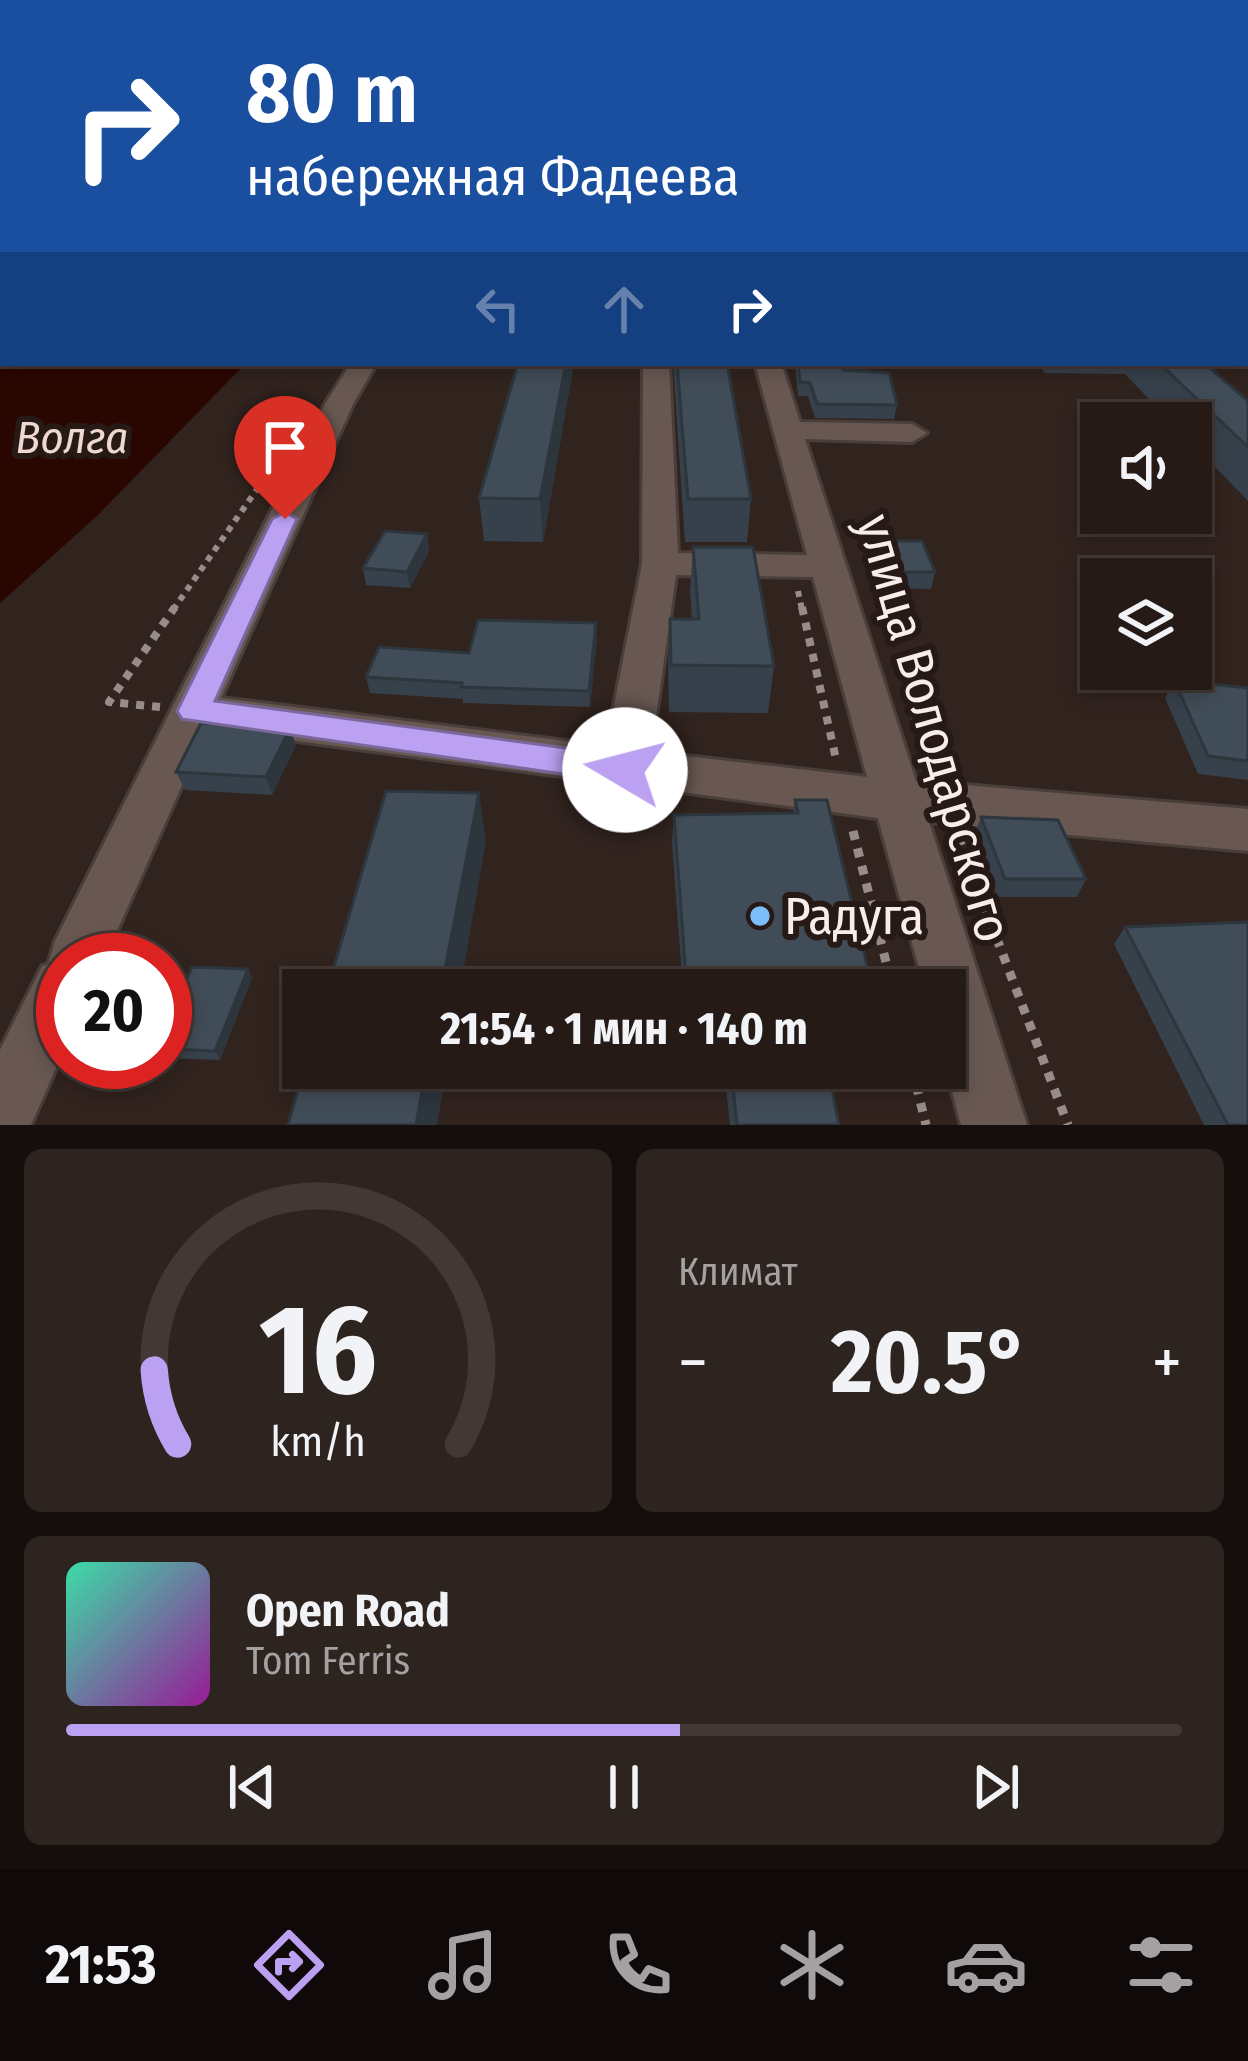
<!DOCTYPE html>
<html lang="ru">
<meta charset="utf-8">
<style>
body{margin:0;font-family:"Fira Sans Condensed",sans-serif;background:#2d231f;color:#f1f3f6;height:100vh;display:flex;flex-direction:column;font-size:45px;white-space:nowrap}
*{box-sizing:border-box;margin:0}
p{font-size:39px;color:#a3a1a1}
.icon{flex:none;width:66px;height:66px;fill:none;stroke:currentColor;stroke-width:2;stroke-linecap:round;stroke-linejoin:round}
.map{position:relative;height:1125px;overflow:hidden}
.drawer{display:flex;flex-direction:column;gap:24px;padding:24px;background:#140e0c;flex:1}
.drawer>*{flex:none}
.hud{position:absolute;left:0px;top:0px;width:1248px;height:366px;box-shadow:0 6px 18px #0003,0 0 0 3px #423835;background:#1a4fa0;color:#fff;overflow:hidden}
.tools{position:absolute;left:1080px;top:402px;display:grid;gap:24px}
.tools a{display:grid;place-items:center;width:132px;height:132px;border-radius:0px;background:#251a16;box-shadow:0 6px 18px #0003,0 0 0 3px #423835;font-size:60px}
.speed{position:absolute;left:36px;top:933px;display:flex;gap:24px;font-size:60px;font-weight:700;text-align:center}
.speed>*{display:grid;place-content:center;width:156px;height:156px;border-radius:50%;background:#251a16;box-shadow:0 6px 18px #0003,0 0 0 3px #423835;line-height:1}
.speed .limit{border:18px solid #d22;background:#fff;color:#111}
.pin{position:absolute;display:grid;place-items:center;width:102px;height:102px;color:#fff;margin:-123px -51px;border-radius:50% 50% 50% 0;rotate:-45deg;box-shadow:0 0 12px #0007}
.pin .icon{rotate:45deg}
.me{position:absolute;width:132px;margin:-66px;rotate:278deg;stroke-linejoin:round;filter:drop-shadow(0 0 9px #0008)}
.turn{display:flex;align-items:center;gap:42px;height:252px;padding:0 48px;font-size:54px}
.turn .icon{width:156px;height:156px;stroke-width:2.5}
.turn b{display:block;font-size:84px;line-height:102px}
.lanes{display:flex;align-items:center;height:114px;padding:0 48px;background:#0003;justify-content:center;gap:60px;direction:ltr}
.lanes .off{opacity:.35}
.big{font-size:90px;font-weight:700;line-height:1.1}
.drawer .card{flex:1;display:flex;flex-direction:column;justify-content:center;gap:18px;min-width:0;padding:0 42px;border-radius:18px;background:#2d231f}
.drawer .dial{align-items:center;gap:0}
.dial svg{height:312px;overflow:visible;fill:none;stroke:#423835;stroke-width:7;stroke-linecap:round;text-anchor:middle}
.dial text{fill:#f1f3f6;stroke:none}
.song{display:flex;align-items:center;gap:36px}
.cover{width:144px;height:144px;border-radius:18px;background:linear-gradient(135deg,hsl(160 70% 55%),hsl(300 70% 35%))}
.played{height:12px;border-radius:6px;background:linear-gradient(90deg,#bca0f2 55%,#423835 55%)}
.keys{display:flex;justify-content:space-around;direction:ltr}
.heat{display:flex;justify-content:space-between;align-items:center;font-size:66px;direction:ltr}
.drawer .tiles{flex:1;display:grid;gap:24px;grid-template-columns:1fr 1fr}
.card:last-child{grid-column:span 2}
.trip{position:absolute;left:282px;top:969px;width:684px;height:120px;border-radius:0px;background:#251a16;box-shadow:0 6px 18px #0003,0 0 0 3px #423835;font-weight:700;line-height:120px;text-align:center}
.tab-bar{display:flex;height:192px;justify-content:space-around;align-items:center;background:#0f0a09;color:#a3a1a1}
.tab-bar .icon{width:84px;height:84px}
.tab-bar .on{color:#bca0f2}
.tab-bar b{font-size:54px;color:#f1f3f6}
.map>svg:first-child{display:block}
</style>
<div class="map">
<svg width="1248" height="1125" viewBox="0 0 1248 1125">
<rect width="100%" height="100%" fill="#31231e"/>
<path fill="#2a0600" d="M0,206l3,157h243l-149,153 -97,87z"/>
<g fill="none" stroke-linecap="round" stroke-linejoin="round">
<defs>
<path id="minor" d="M1245,342h3v14h-3z
M351,363h26l-24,41 -132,294 385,48 36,-182 1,-201h26l9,190 129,2 -52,-192h26l19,59 112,2 15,9 -15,9 -107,-3 111,342 332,28v42l-319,-29 98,303h-66l-16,-60v-75h-20l-47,-172 -671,-89 -103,231h-41v92l-32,73h-31v-75l42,-84 6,-2 7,-23 270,-537zM676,575l137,2 54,200 -216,-25z"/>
</defs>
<use href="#minor" stroke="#4a3e3a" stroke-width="6"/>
<path stroke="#998c88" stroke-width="6" stroke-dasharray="6 6" stroke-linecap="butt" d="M798,591l4,19
M173,610l105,-151"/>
<path stroke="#998c88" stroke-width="8" stroke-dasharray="8 8" stroke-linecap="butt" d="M802,607l34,152
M909,701l24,67
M160,707l-51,-5 66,-95"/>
<path stroke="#998c88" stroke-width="9" stroke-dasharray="9 9" stroke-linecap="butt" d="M853,831l40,159
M958,837l110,288
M912,1068l14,57"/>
<use href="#minor" fill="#695852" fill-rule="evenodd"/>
</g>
<path fill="#37414b" d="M574,363l-31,179 -59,-1 -5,-43z
M673,363h54l24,136 -4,43h-62z
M795,363h46l2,7 54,35 -3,14 -79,-1 -7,-22h-10z
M1037,363h167l44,38v100l-57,-59v-19h-19l-47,-49 -80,-1z
M427,534l2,17 -19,37 -44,-3 -3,-17z
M880,541l55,31 -4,17 -44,-1 -11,-30z
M693,547l81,119 -6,47 -99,-1 -1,-47 2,-46h22l-2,-28z
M596,623l1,16 -7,68 -127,-4v-4l-93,-6 -4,-16z
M1174,680l74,8v92l-50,-6 -33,-76z
M296,745l-24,50 -87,-5 -9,-18z
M795,800l78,190h-190l-11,-147 2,-28 119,-1z
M981,817l105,62 -9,18h-80l-23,-62z
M1125,927l123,198h-44l-90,-181z
M248,969l4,9 -32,82 -55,-2v-61h14z
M724,1068h104l11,57h-109z"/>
<path fill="#2d353d" d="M566,363h8l-31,179 -3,-43z
M427,534l2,17 -19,37 -3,-16z
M596,623l1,16 -7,68 -1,-16z
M290,728l6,17 -24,50 -6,-18z
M479,793l7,48 -26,149h-19z
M248,969l4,9 -32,82 -5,-9z
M426,1068h21l-10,57h-21z"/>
<path fill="#404c57" stroke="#2d353d" stroke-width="3" d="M1245,270l3,2v43h-3z
M518,363h48l-26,136 -61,-1z
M677,363h50l24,136h-63z
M798,363h43l2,7 46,3 8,32 -80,-1 -7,-21 -10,-1z
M1159,363h45l44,38v46z
M385,531l42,3 -20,38 -44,-4z
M880,541h42l13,31h-45z
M693,547h60l21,119 -103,-1 -1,-46h29z
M478,620l118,3 -7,68 -128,-4 1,-4 -96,-6 13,-30 90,6z
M1174,680l74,8v73l-40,-5z
M201,723l89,5 -24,49 -90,-5z
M386,791l93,2 -38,197h-114z
M795,800h32l46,190h-186l-13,-175 124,-2z
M981,817l77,3 28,59h-81z
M1248,922v203h-20l-103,-198z
M192,967l56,2 -33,82 -50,-2v-52h14z
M304,1068h122l-10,57h-128z
M731,1068h97l11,57h-102z"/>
<linearGradient id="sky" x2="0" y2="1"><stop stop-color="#1b1310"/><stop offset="0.57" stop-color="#48454c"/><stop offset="1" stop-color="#48454c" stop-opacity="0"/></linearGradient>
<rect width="1248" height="363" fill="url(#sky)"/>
<path fill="#bca0f2" stroke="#7a689d" stroke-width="3" d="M285,512l12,7 -82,182 410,55 12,4 6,10 -6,9 -12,4 -443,-64 -5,-8 95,-192z"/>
<circle fill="#7cbef9" stroke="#271915" stroke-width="4.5" cx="760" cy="916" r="12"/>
<g text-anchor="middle" stroke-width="12" stroke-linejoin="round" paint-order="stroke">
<g font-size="45" font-style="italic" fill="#efd8d0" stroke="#271915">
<text x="72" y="453">Волга</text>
</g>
<g font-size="51" fill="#f8edea" stroke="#271915">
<text transform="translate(935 728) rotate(74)" y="18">улица Володарского</text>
</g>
<g font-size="51" fill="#f8edea" stroke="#271915" text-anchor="start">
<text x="784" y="934">Радуга</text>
</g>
</g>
</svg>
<div class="tools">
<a><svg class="icon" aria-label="sound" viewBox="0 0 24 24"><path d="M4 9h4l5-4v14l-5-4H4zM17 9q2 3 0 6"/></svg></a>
<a><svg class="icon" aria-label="layers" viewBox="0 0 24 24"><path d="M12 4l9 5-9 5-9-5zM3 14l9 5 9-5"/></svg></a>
</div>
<div class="speed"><div class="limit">20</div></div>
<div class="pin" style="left:285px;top:519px;background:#d93025"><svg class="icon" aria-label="arrive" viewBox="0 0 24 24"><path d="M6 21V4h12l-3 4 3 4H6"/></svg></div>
<svg class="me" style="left:625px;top:770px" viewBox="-20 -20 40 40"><circle r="19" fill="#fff"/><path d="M0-13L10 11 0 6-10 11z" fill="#bca0f2"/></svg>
<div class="trip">21:54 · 1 мин · 140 m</div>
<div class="hud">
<div class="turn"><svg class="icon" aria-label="right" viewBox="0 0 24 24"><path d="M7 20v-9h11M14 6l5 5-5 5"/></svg><div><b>80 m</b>набережная Фадеева</div></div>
<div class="lanes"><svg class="icon off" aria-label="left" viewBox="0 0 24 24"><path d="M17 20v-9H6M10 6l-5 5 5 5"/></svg><svg class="icon off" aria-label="ahead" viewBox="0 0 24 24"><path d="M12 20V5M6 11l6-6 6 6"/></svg><svg class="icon" aria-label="right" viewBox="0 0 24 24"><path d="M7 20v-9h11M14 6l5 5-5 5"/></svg></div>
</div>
</div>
<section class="drawer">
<div class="tiles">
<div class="card dial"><svg viewBox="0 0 100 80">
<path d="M14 69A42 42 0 1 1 86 69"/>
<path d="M14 69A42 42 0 0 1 8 50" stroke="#bca0f2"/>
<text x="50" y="56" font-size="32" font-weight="700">16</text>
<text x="50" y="72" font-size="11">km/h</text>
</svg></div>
<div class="card"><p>Климат</p>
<div class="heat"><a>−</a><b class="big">20.5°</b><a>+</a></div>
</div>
<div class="card">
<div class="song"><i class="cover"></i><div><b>Open Road</b><p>Tom Ferris</p></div></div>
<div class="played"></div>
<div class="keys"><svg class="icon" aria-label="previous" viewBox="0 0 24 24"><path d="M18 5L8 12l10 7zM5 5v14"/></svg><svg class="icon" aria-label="pause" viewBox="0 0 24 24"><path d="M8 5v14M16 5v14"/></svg><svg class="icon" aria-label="next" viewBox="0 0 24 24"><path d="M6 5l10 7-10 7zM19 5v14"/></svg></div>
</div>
</div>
</section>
<nav class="tab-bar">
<b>21:53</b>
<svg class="icon on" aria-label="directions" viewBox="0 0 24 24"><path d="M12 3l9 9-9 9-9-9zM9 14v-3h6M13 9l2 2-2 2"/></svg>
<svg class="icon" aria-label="music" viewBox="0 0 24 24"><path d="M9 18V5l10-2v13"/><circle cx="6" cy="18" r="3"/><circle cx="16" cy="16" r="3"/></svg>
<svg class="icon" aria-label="phone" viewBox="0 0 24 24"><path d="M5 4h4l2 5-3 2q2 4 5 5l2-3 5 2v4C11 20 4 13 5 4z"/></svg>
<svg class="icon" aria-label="climate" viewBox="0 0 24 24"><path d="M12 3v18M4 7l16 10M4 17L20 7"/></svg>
<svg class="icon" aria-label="car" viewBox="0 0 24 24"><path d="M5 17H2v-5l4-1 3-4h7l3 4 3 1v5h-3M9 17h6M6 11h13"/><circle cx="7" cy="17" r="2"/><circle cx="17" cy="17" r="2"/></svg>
<svg class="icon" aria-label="filters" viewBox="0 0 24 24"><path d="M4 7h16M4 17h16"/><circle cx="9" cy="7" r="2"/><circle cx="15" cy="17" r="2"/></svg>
</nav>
